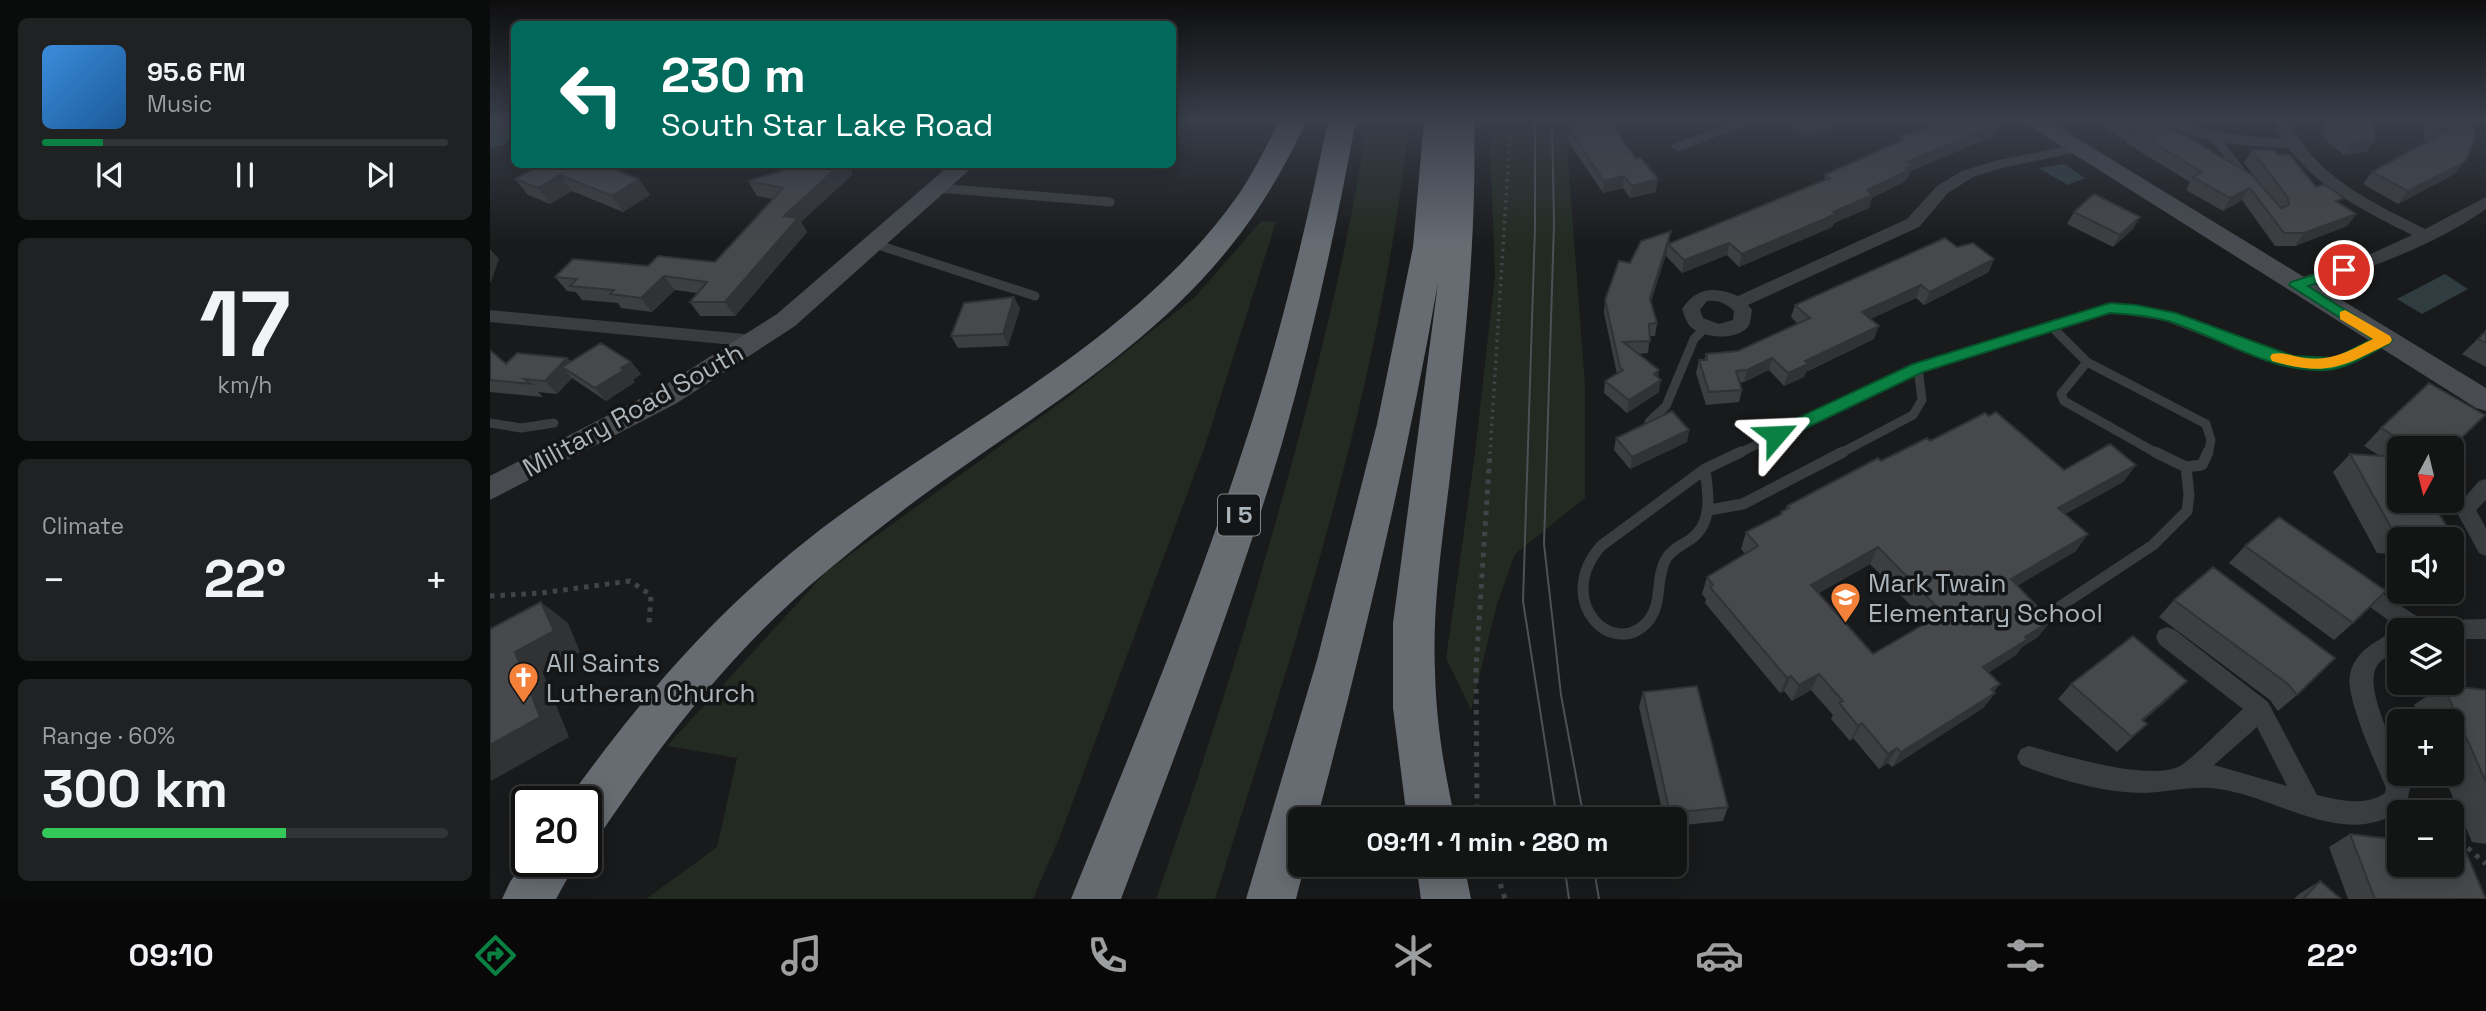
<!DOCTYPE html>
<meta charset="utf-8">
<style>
body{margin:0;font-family:"Space Grotesk",sans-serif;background:#202122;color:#f1f3f6;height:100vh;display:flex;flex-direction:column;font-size:26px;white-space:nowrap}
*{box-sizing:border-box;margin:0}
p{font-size:23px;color:#9d9ea0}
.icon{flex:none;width:38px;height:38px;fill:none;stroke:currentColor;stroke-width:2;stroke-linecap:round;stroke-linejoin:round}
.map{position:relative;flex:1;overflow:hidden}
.drawer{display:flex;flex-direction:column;gap:18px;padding:18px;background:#0a0b0b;width:490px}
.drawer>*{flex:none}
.hud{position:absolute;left:21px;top:21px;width:665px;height:147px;border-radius:10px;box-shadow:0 4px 18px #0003,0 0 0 2px #323334;background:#00695c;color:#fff;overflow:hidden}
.needle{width:46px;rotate:187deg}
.tools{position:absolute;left:1897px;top:436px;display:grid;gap:14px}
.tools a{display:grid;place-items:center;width:77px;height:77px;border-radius:10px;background:#131414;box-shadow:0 4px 18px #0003,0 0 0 2px #323334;font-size:35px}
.speed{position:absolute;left:21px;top:786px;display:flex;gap:14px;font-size:35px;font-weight:700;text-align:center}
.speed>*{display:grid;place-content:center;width:91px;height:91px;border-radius:50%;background:#131414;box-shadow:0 4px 18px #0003,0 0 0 2px #323334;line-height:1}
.speed .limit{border:4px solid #111;border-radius:10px;background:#fff;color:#111}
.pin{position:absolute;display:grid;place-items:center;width:60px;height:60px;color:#fff;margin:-30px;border:4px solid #fff;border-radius:50%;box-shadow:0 2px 7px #0007}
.me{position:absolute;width:77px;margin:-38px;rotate:64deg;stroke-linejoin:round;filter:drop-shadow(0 0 5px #0008)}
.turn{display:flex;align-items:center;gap:24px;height:147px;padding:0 35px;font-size:32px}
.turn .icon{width:91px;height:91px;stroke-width:2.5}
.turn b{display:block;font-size:49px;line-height:60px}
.big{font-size:52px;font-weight:800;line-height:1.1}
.drawer .tile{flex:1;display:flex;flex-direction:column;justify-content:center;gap:10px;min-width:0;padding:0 24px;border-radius:10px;background:#202122}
.drawer .dial{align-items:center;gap:0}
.dial b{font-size:91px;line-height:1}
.song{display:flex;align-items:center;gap:21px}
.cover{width:84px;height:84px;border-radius:10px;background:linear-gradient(135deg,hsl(210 70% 55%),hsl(210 70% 35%))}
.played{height:7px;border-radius:4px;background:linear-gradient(90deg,#0b8043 15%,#323334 15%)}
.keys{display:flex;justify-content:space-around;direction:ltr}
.heat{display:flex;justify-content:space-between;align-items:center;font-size:38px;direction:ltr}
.charge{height:10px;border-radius:5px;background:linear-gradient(90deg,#34c759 60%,#323334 0)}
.trip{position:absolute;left:798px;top:807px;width:399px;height:70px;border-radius:10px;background:#131414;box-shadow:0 4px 18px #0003,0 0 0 2px #323334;font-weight:800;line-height:70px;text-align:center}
.tabs{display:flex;height:112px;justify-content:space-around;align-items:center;background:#080808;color:#9d9ea0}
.tabs .icon{width:49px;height:49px}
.tabs .active{color:#0b8043}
.tabs b{font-size:32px;color:#f1f3f6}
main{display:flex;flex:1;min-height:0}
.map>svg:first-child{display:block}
</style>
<main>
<section class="drawer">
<div class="tile">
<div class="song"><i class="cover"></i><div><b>95.6 FM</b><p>Music</p></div></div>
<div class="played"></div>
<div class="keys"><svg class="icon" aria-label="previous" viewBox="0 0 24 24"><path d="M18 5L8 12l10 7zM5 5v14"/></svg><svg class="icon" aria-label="pause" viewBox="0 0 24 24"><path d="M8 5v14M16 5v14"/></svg><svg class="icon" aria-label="next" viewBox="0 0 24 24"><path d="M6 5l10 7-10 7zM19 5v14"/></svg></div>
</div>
<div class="tile dial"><b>17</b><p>km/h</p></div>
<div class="tile"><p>Climate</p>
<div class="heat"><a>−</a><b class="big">22°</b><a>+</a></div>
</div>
<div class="tile"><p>Range · 60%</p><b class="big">300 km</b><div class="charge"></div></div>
</section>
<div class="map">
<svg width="1996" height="899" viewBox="0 0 1996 899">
<rect width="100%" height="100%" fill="#191a1b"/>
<path fill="#222a21" d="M878,120h41c-27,268 -114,523 -194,779h-59c55,-155 103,-311 145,-470 27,-102 51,-204 67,-309z
M999,120h76l20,265v113l-70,56 -18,50 -26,106 -25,-52 28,-197 21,-186z
M771,221l15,1 -71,224 -145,390 -27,63h-387l71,-52 20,-89 -70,-12 159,-174 245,-177 125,-99z"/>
<path fill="#2f3d40" d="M0,120h24v15l-11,10 -13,3z
M1574,164l21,14 -17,7 -30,-17z
M1955,274l23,15 -46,25 -25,-15z"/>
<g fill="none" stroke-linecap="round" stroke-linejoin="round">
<path stroke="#404448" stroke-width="3.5" stroke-dasharray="2.5 4.5" stroke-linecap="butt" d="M3,134l10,11
M1000,454l21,-334"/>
<path stroke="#404448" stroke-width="5" stroke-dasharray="4.5 6" stroke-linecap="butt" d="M0,596l51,-3 89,-12 21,14 -2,29
M990,819l-3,-10 -1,-141 14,-216
M1962,834l34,30
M1004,864l11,35"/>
<path stroke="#3a3d40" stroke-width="9" d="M1724,137l29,37
M448,188l172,14
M385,244l160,52
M1561,326l36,36
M1597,362l119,62 5,16 -3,14
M1597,362l-26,32 3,7 94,53
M1159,422l17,-16 28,-67 11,-11
M0,423l31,5 33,-5
M1247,454l181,-86 192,-60 55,8 102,40 39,8 35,-3 44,-21
M1349,454l74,-39 9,-15 -4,-32"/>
<path stroke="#3a3d40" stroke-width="11" d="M1665,452l31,15 16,-2 6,-13
M1215,469l36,-17
M1215,469c3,24 9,53 -14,70 -9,6 -19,10 -25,20 -11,19 -3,43 -17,61 -34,42 -97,-18 -48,-74z
M1219,510l34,-6 100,-52
M1557,615l106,-70 34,-34 2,-16 -3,-28"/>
<path fill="#3a3d40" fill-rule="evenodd" d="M1250,120h19l-76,30 -5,1 -7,-4 2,-3z
M1675,120c18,-1 31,7 49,11 22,5 45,6 68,8l-8,-19h14c25,55 85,83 137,109l61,-32v12c-54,38 -127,64 -190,82l-6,-2 -2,-4 2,-4 72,-23 50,-23c-44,-22 -93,-46 -124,-87 -33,-2 -99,-3 -123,-28z
M1588,144l7,4 -2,3 -81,17 -29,9 -25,16 -29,34 -171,78 4,5c-1,5 -1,12 -4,17 -12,14 -48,12 -59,-2 -3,-4 -5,-11 -7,-16 14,-22 33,-23 56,-13l169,-77 30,-33 25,-15 36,-11zM1217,301c11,-1 19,2 27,10l-1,9 -14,4 -16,-6 -3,-8z
M436,164h39l4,4c-10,8 -33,3 -43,-4z
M0,310l265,25 6,2 3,4 -3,4 -6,2 -265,-25z
M1996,479v21l-10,10 10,18v28l-7,-3 -24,-44 24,-28z
M1867,577l70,46 3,7h-28l-53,-38 -3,-6 3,-6z
M1996,619v20h-34v-9h-22l3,-7 8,-3z
M1677,627l8,3 93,72 49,93c22,5 48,12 68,-2l1,-5c-10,-25 -41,-90 -36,-114 3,-15 15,-26 27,-33 8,-5 15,-10 24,-11l-2,20c-6,4 -14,7 -19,12 -22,21 19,84 19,112h5l6,14 -4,19c-60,45 -124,-9 -187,-18 -25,-4 -50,3 -74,4 -41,0 -86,-13 -124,-28l-4,-8 4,-8 8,-3c33,9 117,35 149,21 13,-6 51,-46 65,-58l-84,-65 -3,-7 3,-7zM1767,727l30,59 -73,-21z"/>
<path fill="#484c51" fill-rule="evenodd" d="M1533,120h24l439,268v23l-10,-3 -450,-284z
M461,164h25l-181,162 -118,77 -187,97v-24l169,-87 118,-75z"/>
<path fill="#666c72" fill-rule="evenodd" d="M790,120h27c-21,45 -45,87 -77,127 -74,93 -176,156 -273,224 -45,31 -88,65 -130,100 -90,74 -159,163 -224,259l-17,7v-35h-18l1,-4c76,-105 149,-189 252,-269 140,-106 310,-185 415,-331 18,-25 30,-52 44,-78z
M838,120h28c-20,108 -43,215 -73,320 -46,156 -105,307 -162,459h-50c61,-151 124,-301 174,-456 35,-106 61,-214 83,-323z
M934,120h50c3,114 -9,226 -22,340 -8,70 -20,140 -17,211 1,50 9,99 20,148h-48l-14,-111v-85l45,-340c-32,181 -74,359 -121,536h-17v45h5l-9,35h-50l71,-239 60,-236 36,-177z
M37,857v4h50l-21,38h-54l8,-17z
M926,864h48l7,35h-50z"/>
<path stroke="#4d5156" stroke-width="2" d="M1045,120v107l-12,374 34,218
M1062,120l2,104 -10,320 17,151 23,124
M1074,864l5,35
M1103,864l6,35"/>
</g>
<path fill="#3c3e40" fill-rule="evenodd" d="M1087,120h50l-15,6 44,66 -26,6 -7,-10 -20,5 -35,-52 1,-13 15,-2z
M1301,120h62l-47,17 -16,-12z
M1436,120h67l1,16 -84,35 -2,7 -2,1 -2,3 -32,16 -3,10 -35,15 -2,4 -93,40 -12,-12 -45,18 -16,-17 1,-5 -16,51 6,21 -2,13h-5l-2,17 -10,1 21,16 -1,7 1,15 -32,21 -23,-20 1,-12 12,-7 -13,-61 1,-13 25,-37 39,-20 155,-62 1,-6 75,-34 2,-4 31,-13z
M1601,120h67l103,65 -17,-22 8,-13 26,5 38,32 40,27 -9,12 -52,20h-20l-33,-46 -19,11 -37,-21 4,-8 -64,-39 1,-2z
M1724,120h38l-2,2 -9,-2 -3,5z
M1833,120h50l2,19 -9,13 -22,3 -20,-16z
M1933,120h50l-16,51 -8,6 -51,27 -35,-20 9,-12 53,-29z
M298,164h60l5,10 -52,48 6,10 -72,84h-35l-10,-14 7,-9 -22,-3 -23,22 -31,-4 -3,-5 -36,-3 -6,-8 -9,-1 -12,-14 93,-11 67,-4 58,-63 -16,-3 -9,-15 33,-10z
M120,168l29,11 11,16 -27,17 -51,-21 -22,13 -22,-9 -13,-16z
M1584,212l59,17 -20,18 -46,-23z
M1499,272l-65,33 -8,-7 -46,21 4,20 -68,33 -2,5 -20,9 -15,-16 -25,12 -4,1 2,7 -3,12 -33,3 -10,-32 3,-13h5l2,-6 32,-3 60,-27 -7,-7 4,-12z
M524,297l6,12 -12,37 -50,2 -7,-12z
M1996,331v36l-24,-13z
M0,350l16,14 61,-6 4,4h60l10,12 -8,6 2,2 -29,19 -34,-23 -15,16 -19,-2 5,5 -53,-5z
M1891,428l70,20h-52v52l56,40 -3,2v-3h-53v16l-22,-2 -44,-81 17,-18 30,2 -16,-10z
M1199,430l-2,12 -57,27 -16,-19 2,-12z
M1440,441l134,29 72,-5 -13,17 -58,32 11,37 -59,35 21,51 -16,10 -6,8 -28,18 7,20 -12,15 -91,59 -4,-4 -9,6 -26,-31 -3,3 -19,-22 2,-4 -22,-25 -19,11 -8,-10 -4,2 -75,-90 1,-4 -4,-5 5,-17 38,-23 -4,-5 5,-17 34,-17 1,-3 4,-2 2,-4 94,-45zM1380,564l57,58 -54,32 -54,-61z
M1755,546l108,77 -19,17 -105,-77z
M1723,567l84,128 -19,16 -8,-11 -111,-83 15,-17z
M1581,684l100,13 -28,24 4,3 -30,28 -59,-53z
M1953,685l43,5v154l-14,-2 -29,-68h9v-53h-31l-7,-16z
M1153,692l85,115 -5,14 -48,5v-7h-11l-25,-112z
M1860,834l136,65h-138l-19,-52z
M1830,881l21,18h-47l5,-5z"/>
<path fill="#313234" d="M1111,120h26l-33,15 1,-12z
M1334,120h29l-47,17 4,-12z
M1509,124l-5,12 -84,35 -2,7 -2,1 -2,3 -32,16 -3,10 -35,15 -2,4 -93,40 3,-13 91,-42 34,-22 39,-28z
M1962,128l-27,15 9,-12z
M1885,139l-9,13 -22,3 9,-13z
M1977,159l-10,12 -8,6 -51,27 10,-13z
M102,164h24l-17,11z
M351,164h7l5,10 -52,48 6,10 -72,84 -10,-14 59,-86z
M70,175l12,16 -22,13 -12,-16z
M1134,176l-1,12 -20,5 1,-12z
M149,179l11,16 -27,17 -11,-16z
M1168,179l-2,13 -26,6 2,-12z
M1760,188l-8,12 -19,11 7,-13z
M1866,214l-9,12 -52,20 9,-13z
M1650,217l-7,12 -20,18 7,-12z
M1181,231l-2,14 -1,-1 -1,7 -19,60 2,-12z
M1239,243l-2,12 -45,18 2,-13z
M0,249l9,10 -8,23h-1z
M1504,259l-5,13 -65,33 6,-13z
M174,276l11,14 -23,22 -11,-14z
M1431,285l-5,13 -58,27 4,-13z
M524,297l6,12 -12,37 -5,-12z
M1389,326l-5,13 -62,29 -6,4 -2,5 -20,9 4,-13 17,-12z
M77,358l11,13 -16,-4 10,11 -15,16 -12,-13z
M1282,358l-3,12 -25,12 3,-12z
M141,362l10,12 -8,6 2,2 -29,19 -11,-13z
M1169,370l-3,13 5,-3 -2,12 -32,21 2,-13 25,-26z
M1199,430l-2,12 -57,27 2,-12z
M1646,465l-13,17 -77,43 12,-17z
M1598,534l-12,17 -76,45 11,-17z
M1388,547l-8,17 -66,37 7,-16z
M51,602l27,21 12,29 -37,21 26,64 -78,44 -1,-36 25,-93z
M1561,621l-13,16 -16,10 -6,8 -44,28 11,-16 42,-30z
M1329,674l-8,16 -19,11 7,-16z
M1301,676l-7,15 -4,2 7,-15z
M1697,681l-16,16 -45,38 16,-15z
M1510,684l-17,24 -91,59 9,-15z
M1372,723l-9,15 -3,3 8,-15z
M1657,724l-16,15 -14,13 15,-15z
M1407,748l-9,15 -9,6 9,-15z"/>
<path fill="#46484b" stroke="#313234" stroke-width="2" fill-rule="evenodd" d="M1313,120h21l-14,5z
M1455,120h48l6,4 -93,38 6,3 -6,3 3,2 -42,20 6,5 -40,17 3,2 -94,40 -13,-11 -45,17 -16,-16 162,-66 -5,-3 80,-36 -3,-2z
M1628,120h40l94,55 29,33 8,-3 -1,-7 -36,-48h22l4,5h12l26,32 8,-3 20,14 -8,3 20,13 -52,19h-20l-34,-45 -20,10 -37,-21 9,-5 -69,-42 2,-1z
M1842,120h41l2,19 -22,3 -20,-16z
M1943,120h40l2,16 -8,23 -8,6 -51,26 -36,-19 80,-44 -18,3z
M1119,122l27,37 5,-1 17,21 -26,7 -8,-10 -20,5 -35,-53z
M52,164h59l38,15 -27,17 -52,-21 -22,13 -23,-9z
M298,164h53l-57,52 14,2 -73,84h-35l17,-20 -43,-6 -23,22 -31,-4 4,-4 -44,-4 7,-7 -22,-2 18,-18 75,7 10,-10 57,6 68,-74 -35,-7 33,-10z
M1604,194l46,23 -20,18 -46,-23z
M1181,231l-21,68 7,24 -8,1 1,17 -27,1 36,28 -5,4 7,6 -32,20 -24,-19 18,-11 -3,-3 -15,-67 14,-39 11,2 11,-22z
M1455,238l12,9 16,-4 21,16 -64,33 -9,-7 -59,27 17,14 -74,35 3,3 -20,9 -16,-15 -25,12 -11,1 6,19 -33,2 -10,-32h8l-1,-6 32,-3 72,-33 -15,-13z
M524,297l-11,37 -52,2 13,-33z
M1996,331v12l-8,-4z
M111,343l30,19 -10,6 3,2 -29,18 -33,-21z
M0,350l16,14 11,-11 50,5 -22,23 -21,-2 7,5 -41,-4z
M1939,383l56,32 -34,33h-37l-33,-20z
M1182,411l17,19 -57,27 -16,-19z
M1506,412l68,58 46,-26 26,21 -78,43 30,26 -77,45 40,42 -26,16 3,2 -45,28 17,17 -9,5 4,4 -94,59 -4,-4 -9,6 -26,-31 -4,3 -19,-23 4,-2 -24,-27 -20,11 -8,-9 -4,2 -77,-91 3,-2 -6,-8 51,-31 -12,-14 36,-18 -1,-2 8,-4 -2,-2 91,-48 3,3 46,-23 3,3 55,-28 4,3zM1388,547l65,66 -70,41 -62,-69z
M1860,454l49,3v43h32l24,40 -59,-4z
M1789,517l107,74 -33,32 -108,-77z
M1723,567l122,91 -38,37 -9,-11 -114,-84z
M51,602l13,29 -39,21 25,65 -50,28v-116z
M1643,636l54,45 -45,39 5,4 -15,13 -61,-53z
M1953,685l43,5v92z
M1207,686l31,121 -58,6 -27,-121z
M1860,834l49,6v24h53v-18l12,2 22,51h-111z
M1830,881l21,18h-38z"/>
<linearGradient id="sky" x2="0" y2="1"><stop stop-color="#0e0e0f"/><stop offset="0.49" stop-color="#383e4a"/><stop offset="1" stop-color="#383e4a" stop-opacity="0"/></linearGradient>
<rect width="1996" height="245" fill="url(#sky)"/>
<path fill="#0b8043" stroke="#07532c" stroke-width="2" d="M1854,265l7,5 -2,3 -41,13 84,54 -2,3c-20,10 -42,26 -64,27 -56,3 -106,-33 -158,-49 -18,-5 -38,-7 -58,-8l-187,59 -142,68h-11l-2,-5 2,-4 143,-67 197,-61 26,2 40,8 117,43 42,2 38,-19 -84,-54 2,-3z"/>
<path fill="#f59e0b" d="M1855,310l45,26 2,4 -2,3c-48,24 -63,34 -118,18l-2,-4 2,-3c11,-3 22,3 33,4 26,4 46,-8 68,-19l-33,-20v-7z"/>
<defs>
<symbol id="school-pin" viewBox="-11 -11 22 30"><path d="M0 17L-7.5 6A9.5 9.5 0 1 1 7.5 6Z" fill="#f38139" stroke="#141516"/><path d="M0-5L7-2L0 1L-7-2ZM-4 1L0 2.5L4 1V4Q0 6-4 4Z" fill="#fff"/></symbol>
<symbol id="church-pin" viewBox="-11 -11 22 30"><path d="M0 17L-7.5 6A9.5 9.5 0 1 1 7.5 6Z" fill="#f38139" stroke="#141516"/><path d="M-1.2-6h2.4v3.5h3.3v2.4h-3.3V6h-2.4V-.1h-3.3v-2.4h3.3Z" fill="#fff"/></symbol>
</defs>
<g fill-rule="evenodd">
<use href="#school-pin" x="1338" y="580" width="35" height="47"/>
<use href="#church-pin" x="16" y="660" width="35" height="47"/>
</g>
<g text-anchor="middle" stroke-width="7" stroke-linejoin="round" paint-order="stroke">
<rect fill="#141516" stroke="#7e858a" stroke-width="2" x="728" y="494.5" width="42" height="41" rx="5"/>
<g font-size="24" font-weight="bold" fill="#acb5bb">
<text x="749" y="523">I 5</text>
</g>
<g font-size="26" fill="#acb5bb" stroke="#141516">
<text transform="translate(143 410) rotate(-29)" y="9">Military Road South</text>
</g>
<g font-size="26" fill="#acb5bb" stroke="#141516" text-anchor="start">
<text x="1378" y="592">Mark Twain<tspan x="1378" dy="30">Elementary School</tspan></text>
<text x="56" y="672">All Saints<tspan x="56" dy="30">Lutheran Church</tspan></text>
</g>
</g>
</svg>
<div class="tools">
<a><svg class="needle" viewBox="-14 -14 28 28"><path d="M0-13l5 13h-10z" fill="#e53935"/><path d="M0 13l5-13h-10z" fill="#9d9ea0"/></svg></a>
<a><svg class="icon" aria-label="sound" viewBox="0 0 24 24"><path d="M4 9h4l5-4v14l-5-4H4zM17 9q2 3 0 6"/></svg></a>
<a><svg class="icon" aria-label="layers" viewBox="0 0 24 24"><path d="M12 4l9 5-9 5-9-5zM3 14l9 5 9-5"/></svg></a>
<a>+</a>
<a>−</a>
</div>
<div class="speed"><div class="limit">20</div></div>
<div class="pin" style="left:1854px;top:270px;background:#d93025"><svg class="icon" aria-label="arrive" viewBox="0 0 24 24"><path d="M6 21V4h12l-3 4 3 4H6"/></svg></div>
<svg class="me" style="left:1286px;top:435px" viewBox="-20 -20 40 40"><path d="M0-17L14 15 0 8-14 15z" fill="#0b8043" stroke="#fff" stroke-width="4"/></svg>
<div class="trip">09:11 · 1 min · 280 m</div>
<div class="hud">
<div class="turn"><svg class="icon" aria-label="left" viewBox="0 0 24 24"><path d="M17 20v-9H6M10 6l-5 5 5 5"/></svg><div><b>230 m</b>South Star Lake Road</div></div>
</div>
</div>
</main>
<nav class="tabs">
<b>09:10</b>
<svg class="icon active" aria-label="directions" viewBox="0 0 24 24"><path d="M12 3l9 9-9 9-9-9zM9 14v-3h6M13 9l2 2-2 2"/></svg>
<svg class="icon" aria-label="music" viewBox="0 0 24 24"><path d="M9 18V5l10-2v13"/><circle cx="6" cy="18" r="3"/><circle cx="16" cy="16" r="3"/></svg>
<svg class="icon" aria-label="phone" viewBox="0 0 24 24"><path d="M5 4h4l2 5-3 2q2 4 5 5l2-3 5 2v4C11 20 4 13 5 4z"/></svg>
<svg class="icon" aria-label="climate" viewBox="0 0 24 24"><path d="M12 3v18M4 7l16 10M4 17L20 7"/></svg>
<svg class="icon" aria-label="car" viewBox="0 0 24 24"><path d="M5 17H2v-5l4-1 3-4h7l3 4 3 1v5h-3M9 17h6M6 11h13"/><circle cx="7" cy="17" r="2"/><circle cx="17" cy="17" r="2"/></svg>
<svg class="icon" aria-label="filters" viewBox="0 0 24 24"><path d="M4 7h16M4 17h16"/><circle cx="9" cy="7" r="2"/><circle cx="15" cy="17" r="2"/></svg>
<b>22°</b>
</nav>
